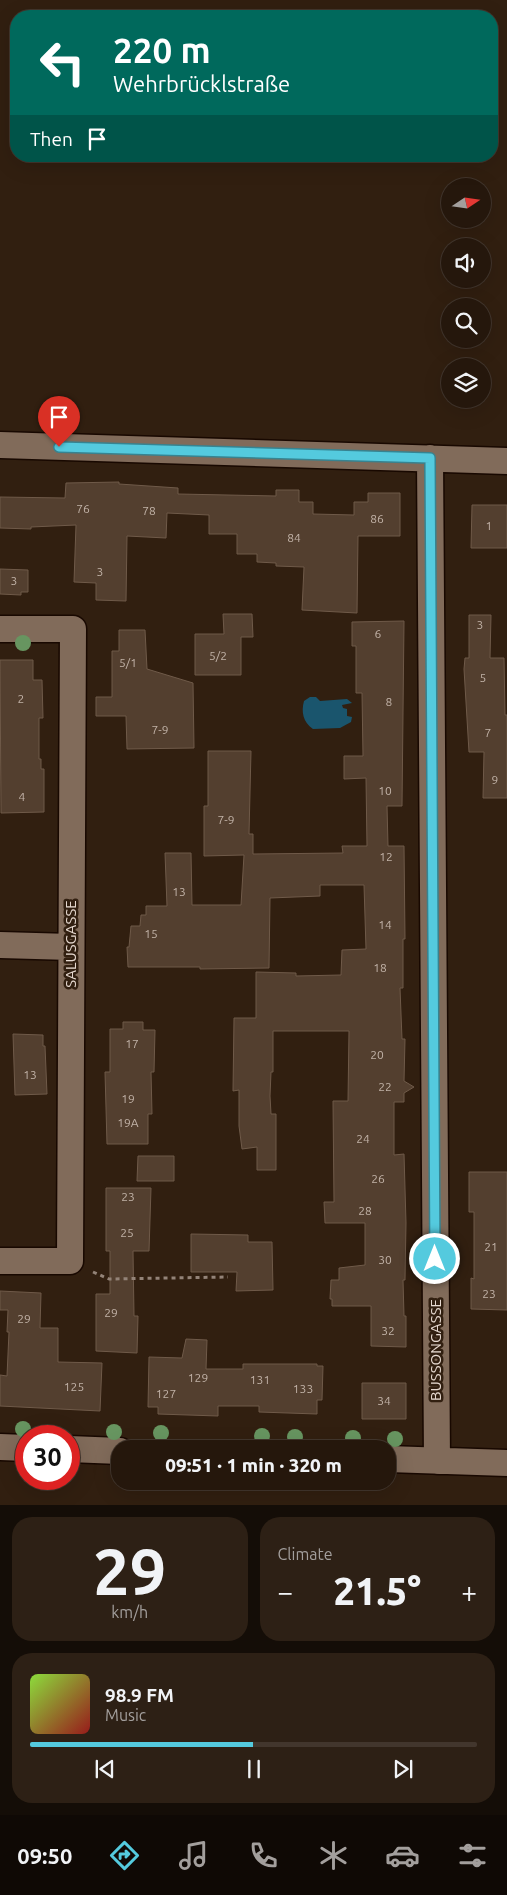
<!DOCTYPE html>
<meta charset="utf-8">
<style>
body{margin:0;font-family:Ubuntu,sans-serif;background:#2d2015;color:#f1f3f6;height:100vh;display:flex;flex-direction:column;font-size:19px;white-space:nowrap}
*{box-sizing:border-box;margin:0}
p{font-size:16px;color:#a39f9d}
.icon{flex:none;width:28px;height:28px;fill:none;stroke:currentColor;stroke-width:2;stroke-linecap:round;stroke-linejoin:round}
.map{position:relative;height:1505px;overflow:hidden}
.drawer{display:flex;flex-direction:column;gap:12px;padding:12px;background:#140d07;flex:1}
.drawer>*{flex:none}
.hud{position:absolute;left:10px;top:10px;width:488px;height:152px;border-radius:20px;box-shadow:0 5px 20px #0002,0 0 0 1px #42362d;background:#00695c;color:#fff;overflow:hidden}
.needle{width:32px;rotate:77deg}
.buttons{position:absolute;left:441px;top:178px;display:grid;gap:10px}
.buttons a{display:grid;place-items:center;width:50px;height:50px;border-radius:50%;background:#25170c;box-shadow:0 5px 20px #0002,0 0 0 1px #42362d;font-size:25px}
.speed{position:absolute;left:15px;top:1425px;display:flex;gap:10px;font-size:25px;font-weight:700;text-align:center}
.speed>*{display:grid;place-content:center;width:65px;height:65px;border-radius:50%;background:#25170c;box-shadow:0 5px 20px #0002,0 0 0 1px #42362d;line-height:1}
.speed .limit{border:8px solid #d22;background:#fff;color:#111}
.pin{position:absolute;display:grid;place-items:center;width:42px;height:42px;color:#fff;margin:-51px -21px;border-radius:50% 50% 50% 0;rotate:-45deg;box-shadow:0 0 5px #0007}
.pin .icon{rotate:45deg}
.me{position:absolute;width:55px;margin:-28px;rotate:0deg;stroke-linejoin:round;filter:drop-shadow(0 0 4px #0008)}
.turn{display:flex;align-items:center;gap:18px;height:105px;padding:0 20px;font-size:22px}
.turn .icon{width:65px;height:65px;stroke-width:2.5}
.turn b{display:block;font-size:35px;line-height:42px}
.then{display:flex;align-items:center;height:48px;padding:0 20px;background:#0003;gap:10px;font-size:19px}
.big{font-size:38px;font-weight:800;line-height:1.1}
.drawer .widget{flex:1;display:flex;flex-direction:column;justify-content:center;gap:8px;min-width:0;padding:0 18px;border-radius:20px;background:#2d2015}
.drawer .dial{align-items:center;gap:0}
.dial b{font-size:65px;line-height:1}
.song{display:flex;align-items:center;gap:15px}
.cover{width:60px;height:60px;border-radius:8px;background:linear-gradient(135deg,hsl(90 70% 55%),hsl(0 70% 35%))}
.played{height:5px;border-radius:2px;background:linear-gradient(90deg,#54cade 50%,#42362d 50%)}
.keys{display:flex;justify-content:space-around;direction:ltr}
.heat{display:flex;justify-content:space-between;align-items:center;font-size:28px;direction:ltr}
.drawer .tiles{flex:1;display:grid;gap:12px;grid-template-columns:1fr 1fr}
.widget:last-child{grid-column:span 2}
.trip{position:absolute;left:111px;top:1440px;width:285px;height:50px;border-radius:20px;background:#25170c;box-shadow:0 5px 20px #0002,0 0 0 1px #42362d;font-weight:800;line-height:50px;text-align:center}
.menu{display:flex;height:80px;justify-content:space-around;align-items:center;background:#0f0905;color:#a39f9d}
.menu .icon{width:35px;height:35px}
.menu .selected{color:#54cade}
.menu b{font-size:22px;color:#f1f3f6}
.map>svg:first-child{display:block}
</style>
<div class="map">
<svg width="507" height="1505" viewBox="0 0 507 1505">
<rect width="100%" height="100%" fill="#311f10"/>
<path fill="#1a556d" d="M310,697h6l4,4 27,-2 5,4 -10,2 1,3 4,1v7l5,1 -1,5 -11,6 -27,1c-10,-7 -12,-17 -9,-28z"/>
<path fill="#533f2f" stroke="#6f5a49" d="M119,482v2l59,4v6l98,2v-6h23v12h14v12l41,1v-13h14v-9h32v43h-42l-1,77 -55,-3 2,-43 -28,-1v-3l-19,-1v-8h-20v-20h-28v-19l-42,-2 -1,25 -39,-2 -1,65 -30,-1v-17l-22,-1 2,-57 -45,2v2l-31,-1v-31l65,1 1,-15z
M472,505h35v43h-36z
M0,569l28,1v22h-7v3l-21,-1z
M223,614h29l1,23h-12v38h-46v-41h29z
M469,615h22l-1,43h14l1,57h2v83h-24l1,-46h-15l-5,-83 1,-11h4z
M404,621l-2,185h-15l1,40h16l1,93h-2v49h-3l2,51h3l-1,42 10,6 -10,6v9h-10v53l10,-1 2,69 -1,57h-2l1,36h2v31l-35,-1v-40h-39v-7h-2l1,-19h8v-12l26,-3v-42h-40l-1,-21h10l-1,-101h15l1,-70h-76v41h-2l-1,24 1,18h5v56h-19v-23l-15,2 -3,-23v-36l-6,1 1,-73h22v-46l40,1v3l45,-1 1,-25 24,-1 -2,-64h-44v11l-50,2 -1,70 -69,1v-2h-72l-1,-20h2l2,-21h9l1,-11h5v-9h21l-2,-53h26l1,52h49l3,-50 -40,1v-50h4v-55h43l-2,83h4v20l90,-1 -1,-7h25l-1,-68 -22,1v-23h19l-1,-63h-6v-47h-4v-24z
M119,630h26l2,39 46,14 1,65 -67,1 -1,-33h-30v-19h16v-46h7z
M0,660h33v20h9l1,38h-4v41h2v10h3v43l-43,1z
M123,1022h20v8h12l-1,42h-3l1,42h-4v30h-41l-2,-72h5v-43h13z
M13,1034l30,1v11h2l2,48 -32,1z
M138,1156h36v25h-37z
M469,1172h38v138l-36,-1v-31l3,1v-67h-5z
M106,1188h45l-2,63h-16l1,65h4l-1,37 -41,-2v-57h14v-43h-4z
M191,1234l57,1v7h24l1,48 -37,1 1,-19h-46z
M0,1291l41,2 -1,35h18v34l44,1 -2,48 -100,-5v-31l7,1 2,-44h-2l1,-22h-8z
M186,1339l21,1 -1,29h37v-5h74v2h6l-1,34h-5v14l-58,-2v-6h-41v10l-60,-2v-7h-10l1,-50 33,1z
M362,1383h44v36h-44z"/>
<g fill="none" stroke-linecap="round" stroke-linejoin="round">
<defs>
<path id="street" d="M0,445l507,16
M430,458l7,1003
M0,629h73l-3,632h-70
M0,945l71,2
M0,1447l26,1
M69,1449l51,2
M388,1459l119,4"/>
</defs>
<use href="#street" stroke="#180800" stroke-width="29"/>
<path stroke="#938378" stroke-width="3" stroke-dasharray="4 4" stroke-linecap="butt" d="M93,1272l16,7 119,-2"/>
<use href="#street" stroke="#816b5a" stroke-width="26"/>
</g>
<g fill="#679560">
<circle cx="23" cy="643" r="8"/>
<circle cx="23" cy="1429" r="8"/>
<circle cx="114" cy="1432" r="8"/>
<circle cx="161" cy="1433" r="8"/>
<circle cx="262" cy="1436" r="8"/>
<circle cx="295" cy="1437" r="8"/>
<circle cx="353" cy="1438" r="8"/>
<circle cx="395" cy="1439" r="8"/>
</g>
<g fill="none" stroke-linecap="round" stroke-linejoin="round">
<defs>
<path id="route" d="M59,447l371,11 5,801"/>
</defs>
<use href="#route" stroke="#378390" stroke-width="12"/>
<use href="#route" stroke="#54cade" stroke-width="9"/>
</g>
<g text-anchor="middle" stroke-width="5" stroke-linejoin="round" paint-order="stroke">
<g font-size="12" fill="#c2b3a8">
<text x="83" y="513">76</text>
<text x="149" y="515">78</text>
<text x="377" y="523">86</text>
<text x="489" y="530">1</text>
<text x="294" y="542">84</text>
<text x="100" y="576">3</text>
<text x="14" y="585">3</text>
<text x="480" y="629">3</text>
<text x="378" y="638">6</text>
<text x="218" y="660">5/2</text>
<text x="128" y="667">5/1</text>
<text x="483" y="682">5</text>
<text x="21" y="703">2</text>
<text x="389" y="706">8</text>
<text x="160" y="734">7-9</text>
<text x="488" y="737">7</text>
<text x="495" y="784">9</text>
<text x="385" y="795">10</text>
<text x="22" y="801">4</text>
<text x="226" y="824">7-9</text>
<text x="386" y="861">12</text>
<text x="179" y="896">13</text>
<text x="385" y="929">14</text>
<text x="151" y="938">15</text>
<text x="380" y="972">18</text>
<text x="132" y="1048">17</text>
<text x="377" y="1059">20</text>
<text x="30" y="1079">13</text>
<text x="385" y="1091">22</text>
<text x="128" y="1103">19</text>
<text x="128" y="1127">19A</text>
<text x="363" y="1143">24</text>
<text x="378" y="1183">26</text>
<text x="128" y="1201">23</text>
<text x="365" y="1215">28</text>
<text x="127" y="1237">25</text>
<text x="491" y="1251">21</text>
<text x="385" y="1264">30</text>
<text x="489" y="1298">23</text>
<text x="111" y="1317">29</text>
<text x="24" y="1323">29</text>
<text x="388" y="1335">32</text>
<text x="198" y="1382">129</text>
<text x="260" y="1384">131</text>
<text x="74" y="1391">125</text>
<text x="303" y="1393">133</text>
<text x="166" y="1398">127</text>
<text x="384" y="1405">34</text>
</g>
<g font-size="15" fill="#e7dad1" stroke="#311f10">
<text transform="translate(71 944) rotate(-90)" y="5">SALUSGASSE</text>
<text transform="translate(436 1350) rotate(-90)" y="5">BUSSONGASSE</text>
</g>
</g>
</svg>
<div class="buttons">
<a><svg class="needle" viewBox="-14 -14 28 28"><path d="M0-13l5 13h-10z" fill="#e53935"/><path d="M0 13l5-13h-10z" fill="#a39f9d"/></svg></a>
<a><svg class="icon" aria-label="sound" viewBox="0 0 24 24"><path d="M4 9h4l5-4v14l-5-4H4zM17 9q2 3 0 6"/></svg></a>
<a><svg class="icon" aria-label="search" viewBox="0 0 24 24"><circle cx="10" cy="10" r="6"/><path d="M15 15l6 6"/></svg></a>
<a><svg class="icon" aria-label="layers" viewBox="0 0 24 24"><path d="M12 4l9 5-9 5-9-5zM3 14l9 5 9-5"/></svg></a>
</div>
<div class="speed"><div class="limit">30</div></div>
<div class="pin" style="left:59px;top:447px;background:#d93025"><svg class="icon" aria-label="arrive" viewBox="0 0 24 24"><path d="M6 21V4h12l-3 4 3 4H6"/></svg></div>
<svg class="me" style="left:435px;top:1259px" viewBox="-20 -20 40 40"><circle r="17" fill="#54cade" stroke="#fff" stroke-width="3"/><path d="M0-11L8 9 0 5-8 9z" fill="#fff"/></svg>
<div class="trip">09:51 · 1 min · 320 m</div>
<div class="hud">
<div class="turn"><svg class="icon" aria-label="left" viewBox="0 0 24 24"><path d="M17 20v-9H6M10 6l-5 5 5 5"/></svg><div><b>220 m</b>Wehrbrücklstraße</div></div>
<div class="then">Then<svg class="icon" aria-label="arrive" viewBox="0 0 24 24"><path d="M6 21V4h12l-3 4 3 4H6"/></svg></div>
</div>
</div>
<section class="drawer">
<div class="tiles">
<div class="widget dial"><b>29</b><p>km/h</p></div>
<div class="widget"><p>Climate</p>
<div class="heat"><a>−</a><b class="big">21.5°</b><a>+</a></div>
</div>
<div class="widget">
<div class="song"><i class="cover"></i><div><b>98.9 FM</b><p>Music</p></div></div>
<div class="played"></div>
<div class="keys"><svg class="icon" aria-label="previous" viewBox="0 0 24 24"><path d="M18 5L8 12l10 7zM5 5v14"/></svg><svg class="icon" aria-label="pause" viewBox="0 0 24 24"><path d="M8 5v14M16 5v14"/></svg><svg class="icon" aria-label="next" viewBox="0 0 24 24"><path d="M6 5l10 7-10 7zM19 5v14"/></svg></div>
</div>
</div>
</section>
<nav class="menu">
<b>09:50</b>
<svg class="icon selected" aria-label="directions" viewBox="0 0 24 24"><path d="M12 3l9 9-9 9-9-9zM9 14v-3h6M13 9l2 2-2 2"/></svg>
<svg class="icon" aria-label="music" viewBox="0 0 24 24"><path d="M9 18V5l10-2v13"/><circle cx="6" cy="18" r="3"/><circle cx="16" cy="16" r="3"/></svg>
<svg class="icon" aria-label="phone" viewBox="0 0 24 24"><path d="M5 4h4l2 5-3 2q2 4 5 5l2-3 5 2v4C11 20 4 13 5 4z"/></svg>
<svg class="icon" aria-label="climate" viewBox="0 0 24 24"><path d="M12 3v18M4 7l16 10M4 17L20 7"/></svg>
<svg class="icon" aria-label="car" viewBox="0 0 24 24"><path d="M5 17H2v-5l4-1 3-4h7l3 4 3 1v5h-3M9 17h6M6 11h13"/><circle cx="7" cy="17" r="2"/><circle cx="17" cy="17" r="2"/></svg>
<svg class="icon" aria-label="filters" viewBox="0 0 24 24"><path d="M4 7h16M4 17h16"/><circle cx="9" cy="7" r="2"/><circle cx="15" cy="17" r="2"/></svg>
</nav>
